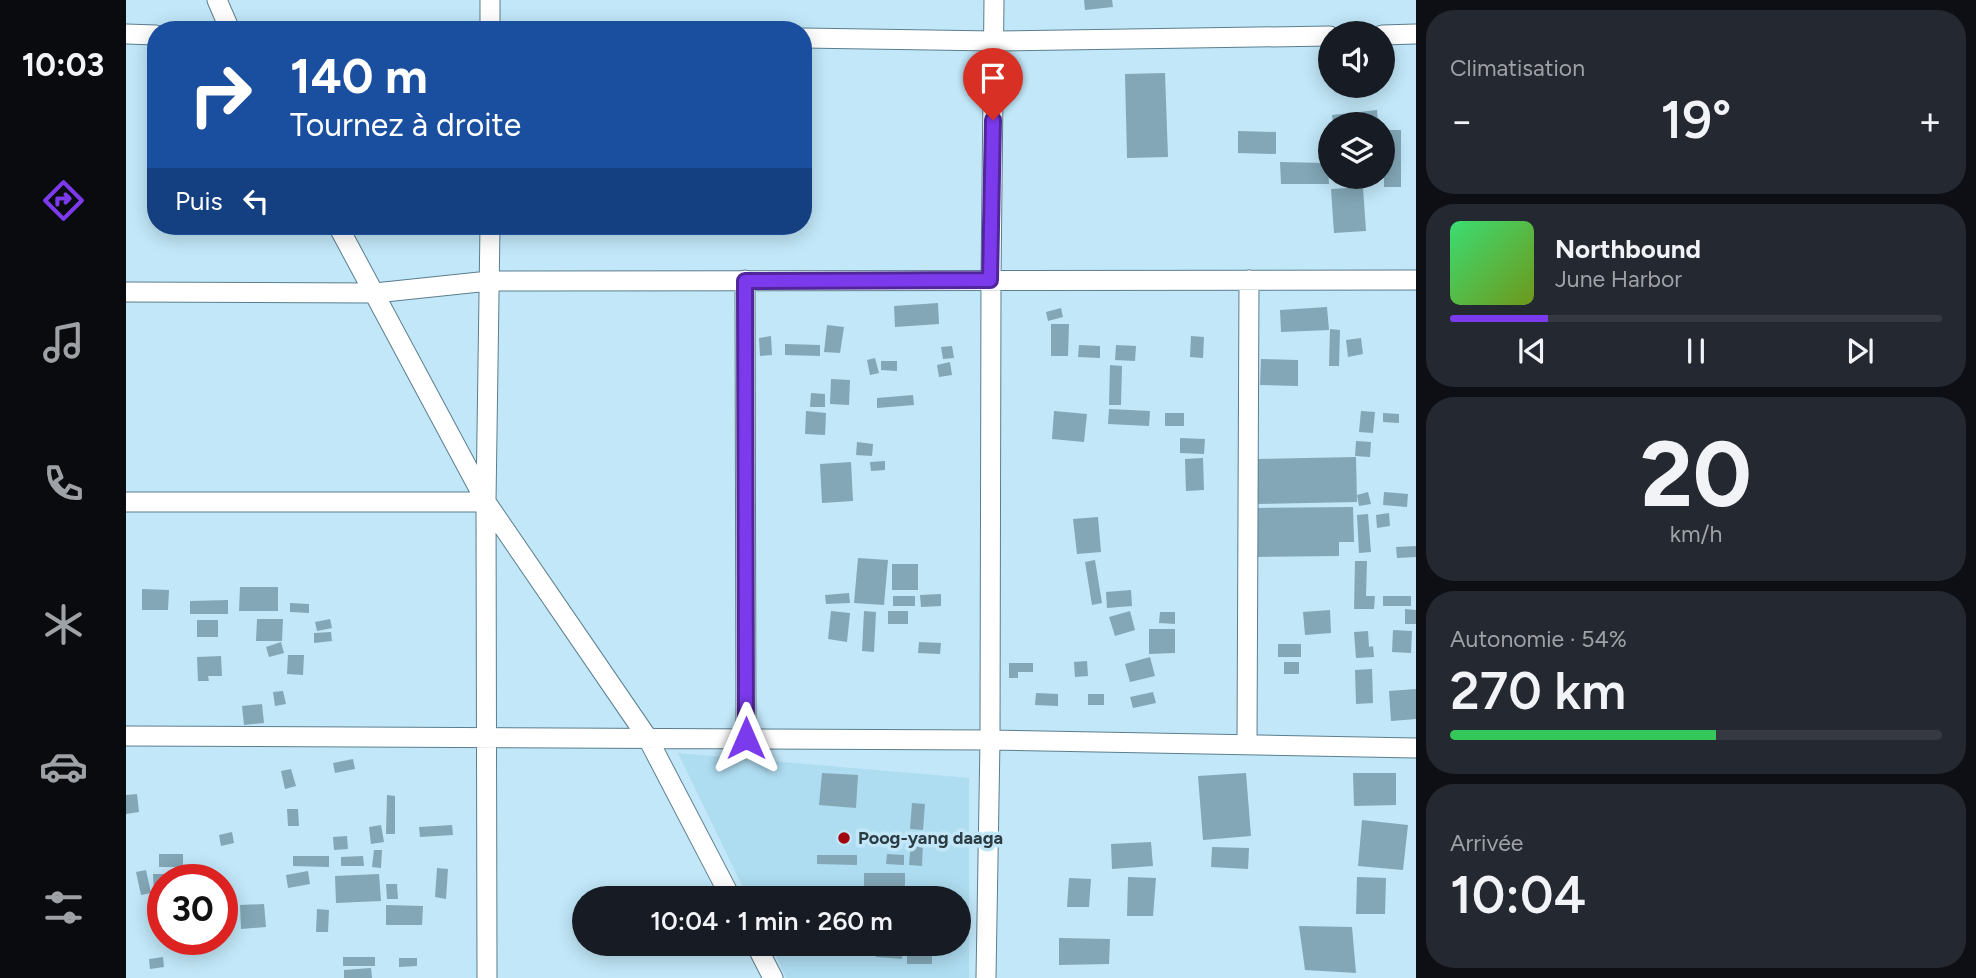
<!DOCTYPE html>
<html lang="fr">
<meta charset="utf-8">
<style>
body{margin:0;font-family:Figtree,sans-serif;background:#242831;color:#f1f3f6;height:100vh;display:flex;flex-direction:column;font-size:26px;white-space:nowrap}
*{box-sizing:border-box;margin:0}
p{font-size:23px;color:#9ea1a6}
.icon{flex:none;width:38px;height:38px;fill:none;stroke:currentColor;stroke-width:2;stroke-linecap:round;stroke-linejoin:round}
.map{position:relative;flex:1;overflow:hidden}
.drawer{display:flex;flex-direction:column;gap:10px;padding:10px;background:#0d0f14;width:560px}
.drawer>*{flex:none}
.guide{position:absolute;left:21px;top:21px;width:665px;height:214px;border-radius:28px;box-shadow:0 4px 18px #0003;background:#1a4fa0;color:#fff;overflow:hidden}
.tools{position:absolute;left:1192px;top:21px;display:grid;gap:14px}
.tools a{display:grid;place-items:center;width:77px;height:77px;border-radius:50%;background:#171b24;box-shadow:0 4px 18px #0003;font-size:35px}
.speed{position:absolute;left:21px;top:864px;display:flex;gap:14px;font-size:35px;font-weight:700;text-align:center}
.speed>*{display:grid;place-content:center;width:91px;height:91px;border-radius:50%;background:#171b24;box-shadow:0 4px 18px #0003;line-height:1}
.speed .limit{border:10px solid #d22;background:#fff;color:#111}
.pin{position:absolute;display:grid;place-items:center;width:60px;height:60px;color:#fff;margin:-72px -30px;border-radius:50% 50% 50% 0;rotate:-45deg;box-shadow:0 0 7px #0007}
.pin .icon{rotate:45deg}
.me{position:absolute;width:77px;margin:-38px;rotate:0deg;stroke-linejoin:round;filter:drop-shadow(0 0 5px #0008)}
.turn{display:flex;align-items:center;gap:24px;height:147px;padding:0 28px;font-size:32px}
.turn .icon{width:91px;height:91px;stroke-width:2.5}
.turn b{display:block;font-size:49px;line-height:60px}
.then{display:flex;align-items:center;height:66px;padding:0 28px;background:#0003;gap:14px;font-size:26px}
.big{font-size:52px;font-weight:600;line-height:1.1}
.drawer .widget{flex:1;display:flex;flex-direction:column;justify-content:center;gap:10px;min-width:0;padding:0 24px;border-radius:28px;background:#242831}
.drawer .dial{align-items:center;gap:0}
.dial b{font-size:91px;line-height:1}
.song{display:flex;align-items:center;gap:21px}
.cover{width:84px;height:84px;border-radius:10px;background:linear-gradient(135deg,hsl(140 70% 55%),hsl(80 70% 35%))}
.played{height:7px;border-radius:4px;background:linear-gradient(90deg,#7c3aed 20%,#363941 20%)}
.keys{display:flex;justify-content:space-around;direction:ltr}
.heat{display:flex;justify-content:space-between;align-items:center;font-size:38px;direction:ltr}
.charge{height:10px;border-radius:5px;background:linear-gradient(90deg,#34c759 54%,#363941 0)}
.trip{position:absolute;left:446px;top:886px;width:399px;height:70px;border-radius:35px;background:#171b24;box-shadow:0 4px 18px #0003;font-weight:600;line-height:70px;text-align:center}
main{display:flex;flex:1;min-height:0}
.tabs{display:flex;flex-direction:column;width:126px;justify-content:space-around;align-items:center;background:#090b0e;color:#9ea1a6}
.tabs .icon{width:49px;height:49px}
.tabs .on{color:#7c3aed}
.tabs b{font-size:32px;color:#f1f3f6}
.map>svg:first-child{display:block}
</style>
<main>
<nav class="tabs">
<b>10:03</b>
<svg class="icon on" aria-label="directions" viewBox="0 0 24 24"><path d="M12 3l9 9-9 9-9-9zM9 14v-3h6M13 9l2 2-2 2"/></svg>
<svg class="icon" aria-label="music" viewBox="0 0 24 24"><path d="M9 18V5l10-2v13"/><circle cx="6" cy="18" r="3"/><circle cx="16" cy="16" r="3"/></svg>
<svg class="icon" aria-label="phone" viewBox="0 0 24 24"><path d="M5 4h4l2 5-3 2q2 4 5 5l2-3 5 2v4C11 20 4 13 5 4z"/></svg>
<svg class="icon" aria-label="climate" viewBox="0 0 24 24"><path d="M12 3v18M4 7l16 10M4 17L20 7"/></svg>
<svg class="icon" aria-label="car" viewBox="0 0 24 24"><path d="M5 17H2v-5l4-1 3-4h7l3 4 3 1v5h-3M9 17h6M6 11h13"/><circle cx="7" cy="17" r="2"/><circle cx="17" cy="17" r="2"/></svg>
<svg class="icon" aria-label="filters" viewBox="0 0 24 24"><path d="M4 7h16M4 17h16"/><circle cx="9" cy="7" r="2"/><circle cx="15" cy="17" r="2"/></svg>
</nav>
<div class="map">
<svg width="1290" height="978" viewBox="0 0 1290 978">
<rect width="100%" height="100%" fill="#c1e7f8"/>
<path fill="#aedcf0" d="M552,753l291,25v200h-183l-16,-35h189v-45h-211z"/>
<path fill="#83a7b7" d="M958,0h28l1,7 -28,3z
M1039,73l3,84 -41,1 -2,-84z
M1251,110l1,14h-45l-1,-9z
M1258,130h17v57h-17z
M1112,131l38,1v22l-38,-1z
M1154,162l48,1 1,21h-48z
M1210,177h23v5h-23z
M1237,187l3,44 -32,2 -3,-44z
M812,303l1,21 -44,3 -1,-21z
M1201,307l2,23 -48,2 -1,-22z
M935,308l2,9 -15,4 -2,-9z
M925,324h18l-1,32h-17z
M701,325l17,2 -4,26 -16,-1z
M1204,329l10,1 -1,36h-10z
M645,336l1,19 -12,1 -1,-18z
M1065,336l13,1 -1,21 -13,-1z
M1235,338l2,16 -15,3 -2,-17z
M659,344l35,1v11l-35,-1z
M953,345l21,1v12l-22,-1z
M990,345l20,1 -1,15 -20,-1z
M826,346l2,12 -11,1 -2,-12z
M749,358l4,15 -9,2 -3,-15z
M1135,359l37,1v26l-38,-1z
M755,361h16v10l-16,-1z
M824,362l2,13 -13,2 -2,-12z
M984,365l12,1 -1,39h-12z
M705,379l19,1 -1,25 -19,-1z
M685,393l14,1v13h-15z
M787,395l1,10 -37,3v-10z
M983,409l41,2 -1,15 -41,-2z
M680,411l20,2 -1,22 -20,-1z
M928,411l33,3 -3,28 -32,-3z
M1235,411l14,1 -2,21 -14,-1z
M1039,413h19v13h-19z
M1257,413l16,1v9l-16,-1z
M1054,438l25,1 -1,15 -24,-1z
M1230,441l15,1 -1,15 -15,-1z
M731,442l16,2 -1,12 -16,-1z
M1230,457l1,45 -101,2 -1,-45z
M1077,458l1,32 -18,1 -1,-32z
M759,461v9l-14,1 -1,-9z
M725,462l2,39 -31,2 -2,-39z
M1242,492l3,12 -12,2 -2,-11z
M1258,492l24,2 -1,13 -24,-2z
M1227,507l1,35h-15v14l-82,1v-49z
M1263,513l1,13 -13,2 -1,-13z
M1242,514l3,38 -12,1 -2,-38z
M972,517l3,35 -24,2 -4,-35z
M1290,546v11l-19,1 -1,-11z
M732,558l30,2 -4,45 -30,-2z
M969,560l7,43 -10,2 -7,-43z
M1229,561h12l-1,35h9l-1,13h-20z
M766,564h26v26h-26z
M114,587h38v24h-39z
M16,589l27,1 -1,20h-26z
M1005,590l1,16 -25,2 -1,-16z
M723,593l1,10 -24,1 -1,-9z
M815,594v12l-20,1 -1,-12z
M767,596h22v10h-22z
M1257,596h28v10h-28z
M102,600v14h-38v-13z
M164,603l19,1v9l-19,-1z
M1279,609l11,1v14h-11z
M1204,610l1,23 -26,2 -2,-23z
M705,611l19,2 -3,29 -19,-3z
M738,611l12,1 -2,40 -12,-1z
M762,611h20v13h-20z
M1004,611l5,19 -20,6 -6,-19z
M1034,612h15v12l-16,-1z
M131,619h26l-1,22h-26z
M204,619l2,9 -15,3 -2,-9z
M71,620h21v17h-21z
M1023,629h26v24l-26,1z
M1267,630l19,1 -1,22 -19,-1z
M1242,631l1,16 4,-1 1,11 -18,1 -2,-26z
M205,632l1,9 -18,2v-10z
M155,642l3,11 -15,4 -3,-10z
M793,642l22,1 -1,11 -22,-1z
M1152,644h23v13h-23z
M162,655h16l-1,20 -16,-1z
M95,656l1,20h-14l1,5h-11l-1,-24z
M1024,657l5,19 -25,6 -5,-18z
M961,661l1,15 -13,1 -1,-15z
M1158,662h15v12h-15z
M883,663h24v9h-15v6h-9z
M1246,669l1,34 -17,1 -1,-34z
M1290,689v30l-25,2 -2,-30z
M157,691l3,13 -11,2 -2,-14z
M1027,692l3,11 -23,5 -3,-11z
M910,693l22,1v12l-23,-1z
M962,694h16v11h-16z
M136,704l2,19 -20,2 -2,-19z
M227,759l2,10 -20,4 -2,-10z
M165,769l5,17 -11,3 -4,-18z
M696,773l36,2 -2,33 -37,-3z
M1120,773l5,63 -48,4 -5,-64z
M1227,773h43v32l-42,1z
M11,794l2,18 -13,2v-19z
M261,795l8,1v38h-9z
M786,803l13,1 -2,26 -13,-1z
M161,809h11l1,17h-11z
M1236,820l46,5 -5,45 -45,-4z
M255,825l3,17 -13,2 -2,-17z
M326,825l1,10 -33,2 -1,-10z
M106,832l2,11 -13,3 -2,-11z
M221,836l1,13 -14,1 -1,-13z
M785,841h12l-1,25 -13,-1z
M1025,842l2,24 -41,3 -1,-25z
M1086,847l37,1 -1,21 -37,-2z
M248,850h8l-1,18 -9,-1z
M33,854h24v13h-24z
M761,854l17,1v10l-18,-1z
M691,855h40v10l-40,-1z
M167,856h36v11l-36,-1z
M237,856l1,10h-23v-9z
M311,868l11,1 -2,30 -11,-2z
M20,870l5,23 -10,2 -5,-23z
M182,871l2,13 -22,4 -2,-13z
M738,873h41v20l-41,-1z
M27,874h30v6h-20v13l-9,1z
M92,874v6h-27v-5z
M253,874l2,27 -45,2 -1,-27z
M1002,877l28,1 -3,38h-26z
M1231,877l29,1 -1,36h-29z
M943,878l22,1 -2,28h-22z
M260,884h11l1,15h-11z
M138,904l2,23 -25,2 -1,-24z
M260,905l37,1 -1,19h-36z
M191,909l12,1 -1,22h-12z
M1173,926l53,1 4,46 -51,-3z
M933,938l51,1 -1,25 -50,1z
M58,940h17l-1,11 -16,-1z
M751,943h26l-1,16 -26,-2z
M781,943h15l-1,9h11v12h-25z
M37,957l1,10 -14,2 -1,-10z
M217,957h32v9h-32z
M273,958h18v8l-18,1z
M245,968l1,10h-28v-8z"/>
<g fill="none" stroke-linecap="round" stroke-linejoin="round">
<defs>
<path id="street" d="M91,0l13,30
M364,30v-30
M0,34l30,1
M1256,35l34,-1
M677,38l191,3 336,-5
M212,226l148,276 161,235 84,161
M619,280l1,458
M0,292l249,1 114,-12 927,-1
M0,502h360
M0,736l864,4 426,8
M1121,744l2,-464
M629,943l18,35
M361,978l-1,-476 4,-276
M860,978l4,-238 1,-460 3,-280"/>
</defs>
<use href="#street" stroke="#5b7e8d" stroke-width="21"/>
<use href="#street" stroke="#fff" stroke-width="19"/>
</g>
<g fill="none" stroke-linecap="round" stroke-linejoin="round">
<defs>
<path id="route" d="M620,738l-1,-457 245,-1 3,-160"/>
</defs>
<use href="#route" stroke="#51269a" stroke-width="18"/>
<use href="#route" stroke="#7c3aed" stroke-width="12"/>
</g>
<circle fill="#a20711" stroke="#c1e7f8" stroke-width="2.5" cx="718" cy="838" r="7"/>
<g text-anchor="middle" stroke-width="7" stroke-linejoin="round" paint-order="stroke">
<g font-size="18" font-weight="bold" fill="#2d3c43" stroke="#c1e7f8" text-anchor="start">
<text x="732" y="844">Poog-yang daaga</text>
</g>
</g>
</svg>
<div class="tools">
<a><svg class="icon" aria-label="sound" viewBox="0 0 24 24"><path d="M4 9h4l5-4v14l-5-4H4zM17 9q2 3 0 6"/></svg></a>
<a><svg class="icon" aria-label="layers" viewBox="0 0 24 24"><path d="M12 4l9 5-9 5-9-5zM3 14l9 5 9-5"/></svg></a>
</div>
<div class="speed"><div class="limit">30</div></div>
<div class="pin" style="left:867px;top:120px;background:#d93025"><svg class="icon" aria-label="arrive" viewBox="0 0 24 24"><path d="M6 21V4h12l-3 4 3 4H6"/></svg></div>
<svg class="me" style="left:620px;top:738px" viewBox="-20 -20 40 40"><path d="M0-17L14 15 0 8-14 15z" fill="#7c3aed" stroke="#fff" stroke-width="4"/></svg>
<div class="trip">10:04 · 1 min · 260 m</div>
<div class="guide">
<div class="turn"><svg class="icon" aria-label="right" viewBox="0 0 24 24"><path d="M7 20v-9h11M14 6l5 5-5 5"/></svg><div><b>140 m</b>Tournez à droite</div></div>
<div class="then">Puis<svg class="icon" aria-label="left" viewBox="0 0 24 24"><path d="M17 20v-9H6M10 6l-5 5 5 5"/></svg></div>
</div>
</div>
<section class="drawer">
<div class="widget"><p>Climatisation</p>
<div class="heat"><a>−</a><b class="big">19°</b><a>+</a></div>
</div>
<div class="widget">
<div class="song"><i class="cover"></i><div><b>Northbound</b><p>June Harbor</p></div></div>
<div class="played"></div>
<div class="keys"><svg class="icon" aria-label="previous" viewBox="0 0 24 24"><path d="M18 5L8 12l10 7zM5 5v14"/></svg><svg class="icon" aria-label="pause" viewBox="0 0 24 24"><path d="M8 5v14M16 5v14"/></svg><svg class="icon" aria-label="next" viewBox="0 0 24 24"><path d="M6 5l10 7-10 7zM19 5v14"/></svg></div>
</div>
<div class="widget dial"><b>20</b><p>km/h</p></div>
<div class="widget"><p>Autonomie · 54%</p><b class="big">270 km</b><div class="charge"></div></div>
<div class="widget"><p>Arrivée</p><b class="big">10:04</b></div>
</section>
</main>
